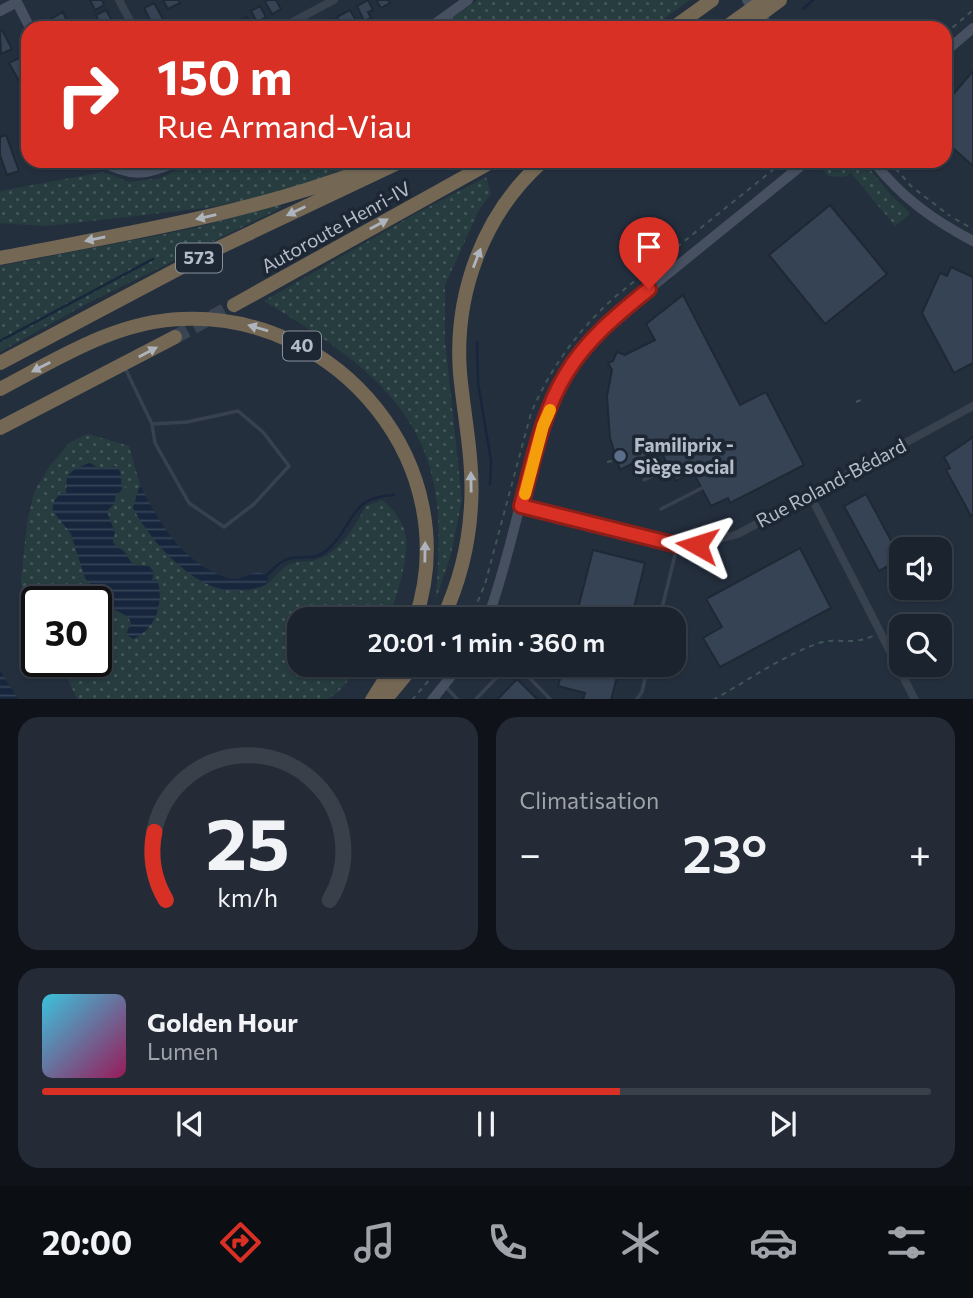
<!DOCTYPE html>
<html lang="fr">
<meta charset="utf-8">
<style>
body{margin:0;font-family:Commissioner,sans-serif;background:#242b36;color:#f1f3f6;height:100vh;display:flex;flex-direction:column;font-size:26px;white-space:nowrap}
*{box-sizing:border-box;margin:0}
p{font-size:23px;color:#a0a4aa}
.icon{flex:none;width:38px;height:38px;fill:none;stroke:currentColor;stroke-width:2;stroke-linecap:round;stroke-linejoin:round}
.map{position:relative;height:699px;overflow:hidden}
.sheet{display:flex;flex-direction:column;gap:18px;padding:18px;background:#0f1319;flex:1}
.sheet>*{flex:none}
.top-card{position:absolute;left:21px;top:21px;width:931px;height:147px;border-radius:21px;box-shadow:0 2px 5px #0004,0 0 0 2px #39404a;background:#d93025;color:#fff;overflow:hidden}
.fabs{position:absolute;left:889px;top:537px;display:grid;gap:14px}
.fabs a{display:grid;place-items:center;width:63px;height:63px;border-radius:14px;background:#1b232e;box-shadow:0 2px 5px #0004,0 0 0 2px #39404a;font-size:35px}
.speed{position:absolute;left:21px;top:586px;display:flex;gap:14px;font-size:35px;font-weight:700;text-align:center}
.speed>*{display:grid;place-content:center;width:91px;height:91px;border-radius:50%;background:#1b232e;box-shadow:0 2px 5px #0004,0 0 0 2px #39404a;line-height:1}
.speed .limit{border:4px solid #111;border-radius:10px;background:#fff;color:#111}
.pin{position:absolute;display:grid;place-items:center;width:60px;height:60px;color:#fff;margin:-72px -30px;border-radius:50% 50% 50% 0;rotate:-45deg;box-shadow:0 0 7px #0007}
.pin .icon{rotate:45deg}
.me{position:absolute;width:77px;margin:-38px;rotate:276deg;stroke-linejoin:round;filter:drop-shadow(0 0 5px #0008)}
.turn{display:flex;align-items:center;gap:24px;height:147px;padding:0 21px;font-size:32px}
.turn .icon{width:91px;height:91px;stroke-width:2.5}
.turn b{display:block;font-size:49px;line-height:60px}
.big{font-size:52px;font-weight:600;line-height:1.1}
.sheet .tile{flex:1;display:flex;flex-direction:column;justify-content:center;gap:10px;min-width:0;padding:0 24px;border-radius:21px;background:#242b36}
.sheet .dial{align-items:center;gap:0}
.dial svg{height:182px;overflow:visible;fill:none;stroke:#39404a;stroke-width:7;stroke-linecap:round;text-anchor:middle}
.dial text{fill:#f1f3f6;stroke:none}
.song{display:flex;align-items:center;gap:21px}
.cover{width:84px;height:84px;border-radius:10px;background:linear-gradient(135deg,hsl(190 70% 55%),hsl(330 70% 35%))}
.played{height:7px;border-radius:4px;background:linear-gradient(90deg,#d93025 65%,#39404a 65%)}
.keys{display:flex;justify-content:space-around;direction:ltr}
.heat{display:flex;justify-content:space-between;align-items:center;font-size:38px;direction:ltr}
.sheet .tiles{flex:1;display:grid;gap:18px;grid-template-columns:1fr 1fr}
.tile:last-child{grid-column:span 2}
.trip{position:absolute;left:287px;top:607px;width:399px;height:70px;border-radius:21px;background:#1b232e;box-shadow:0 2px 5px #0004,0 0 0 2px #39404a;font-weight:600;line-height:70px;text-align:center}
.dock{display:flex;height:112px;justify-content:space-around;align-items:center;background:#0b0e12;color:#a0a4aa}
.dock .icon{width:49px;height:49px}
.dock .on{color:#d93025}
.dock b{font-size:32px;color:#f1f3f6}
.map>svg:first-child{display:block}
</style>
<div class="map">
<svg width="973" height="700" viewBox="0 0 973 700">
<defs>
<pattern id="grass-dots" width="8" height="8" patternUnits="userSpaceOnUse" patternTransform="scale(1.75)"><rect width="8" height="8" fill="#263c3f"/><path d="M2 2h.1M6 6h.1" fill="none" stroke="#435659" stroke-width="1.8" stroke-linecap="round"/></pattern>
<pattern id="wetland-marsh" width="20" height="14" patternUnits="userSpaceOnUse" patternTransform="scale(1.75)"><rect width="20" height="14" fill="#263c3f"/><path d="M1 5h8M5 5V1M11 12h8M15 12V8" fill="none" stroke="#435659"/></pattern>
<pattern id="water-rules" width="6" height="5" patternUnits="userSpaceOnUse" patternTransform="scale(1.75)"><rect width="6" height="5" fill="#17263c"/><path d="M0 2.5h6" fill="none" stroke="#364457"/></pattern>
</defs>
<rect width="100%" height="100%" fill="#242f3e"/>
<path fill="url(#grass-dots)" d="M478,0h212l-39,28h-215z
M196,161h169l-90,34 -70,13 -158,18 -47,-3v-32l104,-19 25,10 32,-4z
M822,161h41l28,34 18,17v3l-14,11 -44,-53 -6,4 -17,-1 -9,-10z
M486,177l5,16 -12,17 -34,75v56l17,159 -11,54 -15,45c2,-32 4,-64 1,-96 -11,-104 -92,-152 -173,-202l151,-87z
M280,204l1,4 -195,96 -86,48v-86l195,-38z
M88,434l41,12 11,39 -7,23c30,40 69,99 128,79 12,-4 17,-18 29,-23 7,-3 13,-2 21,-3 27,-5 43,-33 55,-55l16,-6c11,8 22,23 24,37 3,20 -10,63 -18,82l-89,1v45h63l-24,27 -10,7h-251l-17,-37h36v-60h-59v17l-13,-12 -3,-27 6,-57 7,-31 15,-25 21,-25z"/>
<path fill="url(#wetland-marsh)" d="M121,484l16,8 -3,10 -18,-7 6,-3z"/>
<path fill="url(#water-rules)" d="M89,463l12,6 14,-3c9,6 5,15 7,24l-6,5 -2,9 -7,7 8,22 -2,9 4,5 7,4c8,14 8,14 25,15l5,6 -2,8h5c8,22 -2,50 -24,59l-7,-5 5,-11 -3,-6 -20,-11 4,-1v-2h-6l-21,-25 -14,-44 -18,-23v-8l7,-10h6l1,-17 8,-7z
M140,485c18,35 39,73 78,89 4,2 11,5 16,5 13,0 24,-14 34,-1l-3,7c-14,5 -29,8 -44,4 -34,-8 -72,-50 -88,-81z
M0,670l18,29h-18z"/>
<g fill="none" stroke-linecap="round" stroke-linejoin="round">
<path stroke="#17263c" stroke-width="2.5" d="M803,9l10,-9
M0,341l153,-82
M477,342l1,41 13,78 -1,23
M266,576c6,-6 14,-15 22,-17 13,-4 26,2 38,-8 30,-25 21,-54 68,-56"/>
</g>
<path fill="#364354" stroke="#1f2835" stroke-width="2" d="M90,0h12l2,5 -9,5z
M163,0h15l2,3 -12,6z
M268,0h8l5,9 -9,5 -7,-12z
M368,0l5,10 -5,2 3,6 -7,3 -7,-15z
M376,0h12l2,3 -9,5z
M154,3l10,18 -10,6 -10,-19z
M260,6l6,11 -9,5 -6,-11z
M106,10l8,14 -12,4 -6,-13z
M350,10l7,12 -3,1 2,3 -13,2 -6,-11z
M63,12l5,11 -12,5 -5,-9z
M246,17l5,9 -10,2 -3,-7z
M333,19l4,8 -13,1 -2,-3z
M2,30l10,19 -11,5 -1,-23z
M21,57l7,13v5l-9,6 -10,-18z
M973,71v95l-28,-25v-37z
M6,135l13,36 -12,4 -7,-20v-18z
M830,205l57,69 -62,50 -56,-69z
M951,267l22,10v86l-19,10 -32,-60 18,-40 7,3z
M683,295l57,110 26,-13 38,73 -74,38 -2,-5 -17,8 -18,-34 -17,9 -16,-32 -40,21 -10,-32 -3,-42 5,-26 -4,-7 5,-2 4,-9 8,3 30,-15 -9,-16z
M973,437v78l-2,1 -25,-46 4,-2 -6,-11z
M866,494l35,65 -22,12 -35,-65z
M800,548l31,60 -111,59 -17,-29 19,-11 -16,-28z
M593,550l52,13 -14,57h-56z
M564,665h56l-9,35h-28l2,-7 -27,-7z
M517,679l21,21h-41z"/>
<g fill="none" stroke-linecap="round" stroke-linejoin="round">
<path stroke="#3a4453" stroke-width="14" stroke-dasharray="14 7" stroke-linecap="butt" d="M175,337l59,-32"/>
<path stroke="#3f5557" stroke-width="2" stroke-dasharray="5 5" stroke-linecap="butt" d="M945,34l28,-24
M889,161l22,25 39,30
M955,219l18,10
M856,402l7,-3
M607,462l9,-2
M470,620l15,-36 46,-171c20,-46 47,-83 85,-117l168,-135
M412,700l30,-35
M713,700c34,-19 69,-44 106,-57 19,-6 31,3 54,-7"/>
<path stroke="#38414e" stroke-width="3.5" d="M124,366l28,58 3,19 34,60 35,24 30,-23 35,-38 -26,-34 -25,-21 -51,11 -35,2
M644,480l25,-13
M661,509l41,-21
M659,620l18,-73
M517,665l34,35
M445,686l13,14
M475,700l29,-30
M636,700l6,-8 6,-27"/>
<path stroke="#38414e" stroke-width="8" d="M119,0l15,28
M281,28l53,-28
M810,495l105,205
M521,506l156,39h20l41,-11 235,-128"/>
<path stroke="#465061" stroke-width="10" d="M16,0l14,28
M747,0l24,28
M0,11l17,-9
M429,28l39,-28
M945,52l28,-24
M101,161c32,18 46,13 78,0
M873,161c28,36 60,59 100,80
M487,620c30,-80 38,-168 78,-244 12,-23 34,-42 52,-61l190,-154
M432,700l28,-35"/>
<path stroke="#746855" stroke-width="14" d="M757,17l23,-17
M673,28l39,-28
M725,28l39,-28
M0,258c121,-24 245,-43 361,-87
M234,305l259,-144
M0,363l212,-112 190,-90
M0,389c57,-30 116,-68 182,-70 157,-7 285,147 233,301
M0,428l175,-91
M442,620c17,-36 27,-75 29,-114 3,-45 -7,-89 -11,-133 -6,-79 23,-159 83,-212
M372,700l22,-35
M385,700l29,-35"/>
</g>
<defs><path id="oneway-solid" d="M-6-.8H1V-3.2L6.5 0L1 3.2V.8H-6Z" transform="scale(1.75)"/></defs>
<g fill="#aeb4bd">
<use href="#oneway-solid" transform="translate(296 211) rotate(154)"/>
<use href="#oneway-solid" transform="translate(206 217) rotate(167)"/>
<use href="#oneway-solid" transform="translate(379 224) rotate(-29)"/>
<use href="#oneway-solid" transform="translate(95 239) rotate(169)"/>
<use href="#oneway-solid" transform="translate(477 258) rotate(-69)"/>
<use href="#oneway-solid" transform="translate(258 328) rotate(-164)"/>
<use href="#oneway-solid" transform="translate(148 352) rotate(-28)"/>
<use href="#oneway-solid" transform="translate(41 367) rotate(153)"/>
<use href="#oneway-solid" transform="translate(471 482) rotate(-91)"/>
<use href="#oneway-solid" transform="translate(425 552) rotate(-89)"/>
</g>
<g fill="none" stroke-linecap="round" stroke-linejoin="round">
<defs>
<path id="route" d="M649,289c-31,25 -63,51 -83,85 -24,39 -33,88 -45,132l156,39h20"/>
</defs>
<use href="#route" stroke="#8d1f18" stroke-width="18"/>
<use href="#route" stroke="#d93025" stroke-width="12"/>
<path stroke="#f59e0b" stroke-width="12" d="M525,494l18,-68 7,-16"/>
</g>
<circle fill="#5c6f8a" stroke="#1d2633" stroke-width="2.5" cx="620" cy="456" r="7"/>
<g text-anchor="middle" stroke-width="7" stroke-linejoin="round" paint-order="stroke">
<g fill="#1d2633" stroke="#878f9c" stroke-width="2">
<rect x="176" y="243.5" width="46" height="29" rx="5"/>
<rect x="283" y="331.5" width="38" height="29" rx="5"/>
</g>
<g font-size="18" font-weight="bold" fill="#b4bcc9">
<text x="199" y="264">573</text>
<text x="302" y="352">40</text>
</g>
<g font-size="19" fill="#b4bcc9" stroke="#1d2633">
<text transform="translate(336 227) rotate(-29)" y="7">Autoroute Henri-IV</text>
<text transform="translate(831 483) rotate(-28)" y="7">Rue Roland-Bédard</text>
</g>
<g font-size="19" font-weight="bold" fill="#b4bcc9" stroke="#1d2633" text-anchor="start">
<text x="634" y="452">Familiprix -<tspan x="634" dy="22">Siège social</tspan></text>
</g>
</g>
</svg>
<div class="fabs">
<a><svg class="icon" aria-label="sound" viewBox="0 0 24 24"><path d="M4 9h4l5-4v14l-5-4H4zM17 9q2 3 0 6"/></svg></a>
<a><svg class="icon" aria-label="search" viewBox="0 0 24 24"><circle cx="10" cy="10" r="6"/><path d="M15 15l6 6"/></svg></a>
</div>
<div class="speed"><div class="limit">30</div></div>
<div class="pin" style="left:649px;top:289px;background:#d93025"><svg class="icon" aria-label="arrive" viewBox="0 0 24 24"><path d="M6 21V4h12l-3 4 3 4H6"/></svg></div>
<svg class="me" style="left:697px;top:545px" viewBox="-20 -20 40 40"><path d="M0-17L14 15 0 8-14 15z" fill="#d93025" stroke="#fff" stroke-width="4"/></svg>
<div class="trip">20:01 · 1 min · 360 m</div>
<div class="top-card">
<div class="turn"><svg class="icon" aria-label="right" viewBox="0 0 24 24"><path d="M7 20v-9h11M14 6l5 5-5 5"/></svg><div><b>150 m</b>Rue Armand-Viau</div></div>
</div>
</div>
<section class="sheet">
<div class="tiles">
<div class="tile dial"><svg viewBox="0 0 100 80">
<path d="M14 69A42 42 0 1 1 86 69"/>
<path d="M14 69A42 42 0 0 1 9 39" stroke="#d93025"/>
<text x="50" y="56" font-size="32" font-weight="700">25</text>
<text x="50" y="72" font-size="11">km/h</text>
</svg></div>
<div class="tile"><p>Climatisation</p>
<div class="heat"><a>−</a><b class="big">23°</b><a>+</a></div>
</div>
<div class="tile">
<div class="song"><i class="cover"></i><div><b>Golden Hour</b><p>Lumen</p></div></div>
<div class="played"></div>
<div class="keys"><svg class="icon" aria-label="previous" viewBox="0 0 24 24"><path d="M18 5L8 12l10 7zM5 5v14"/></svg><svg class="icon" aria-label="pause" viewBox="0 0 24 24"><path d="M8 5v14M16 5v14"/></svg><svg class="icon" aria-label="next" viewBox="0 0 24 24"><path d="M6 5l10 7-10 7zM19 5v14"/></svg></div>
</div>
</div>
</section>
<nav class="dock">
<b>20:00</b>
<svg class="icon on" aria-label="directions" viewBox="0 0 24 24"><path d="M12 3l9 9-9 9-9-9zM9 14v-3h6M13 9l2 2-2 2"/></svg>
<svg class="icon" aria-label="music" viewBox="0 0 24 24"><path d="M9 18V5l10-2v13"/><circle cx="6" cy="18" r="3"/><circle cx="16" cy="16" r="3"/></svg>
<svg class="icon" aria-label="phone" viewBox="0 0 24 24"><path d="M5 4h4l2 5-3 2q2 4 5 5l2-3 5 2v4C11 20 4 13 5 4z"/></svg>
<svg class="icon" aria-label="climate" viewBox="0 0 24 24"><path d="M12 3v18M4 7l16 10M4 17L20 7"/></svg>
<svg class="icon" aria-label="car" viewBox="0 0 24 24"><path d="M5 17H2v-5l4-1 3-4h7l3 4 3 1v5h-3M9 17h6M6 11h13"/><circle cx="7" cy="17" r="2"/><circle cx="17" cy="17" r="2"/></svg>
<svg class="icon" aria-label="filters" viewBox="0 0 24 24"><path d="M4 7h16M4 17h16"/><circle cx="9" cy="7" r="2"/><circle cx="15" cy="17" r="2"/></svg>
</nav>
